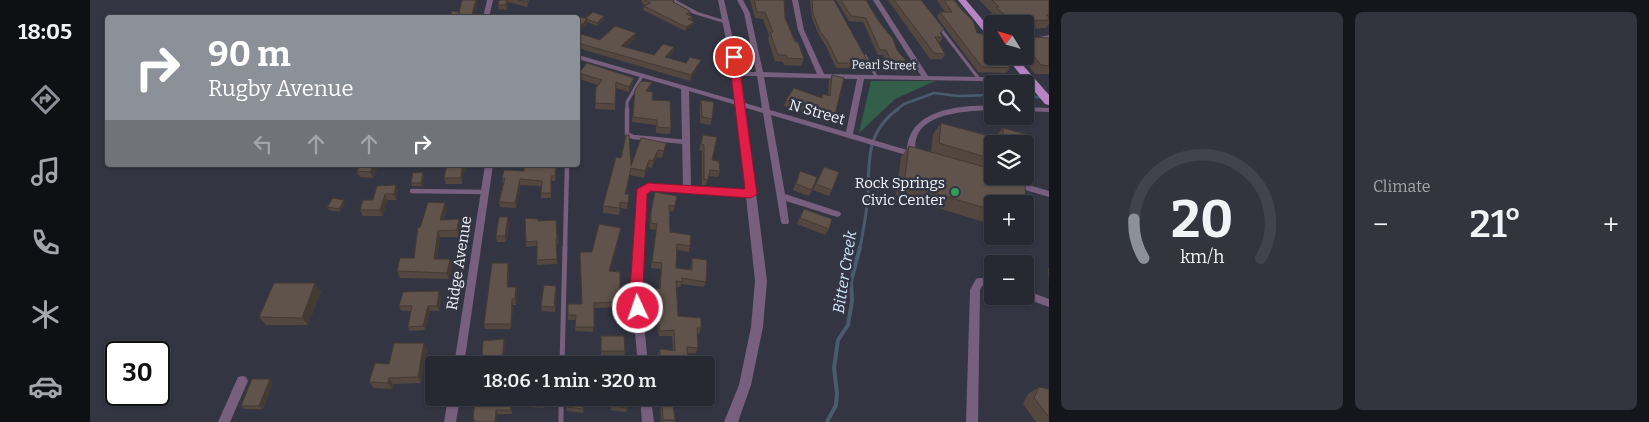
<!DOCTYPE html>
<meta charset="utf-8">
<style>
body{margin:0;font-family:Bitter,serif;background:#32343e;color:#f1f3f6;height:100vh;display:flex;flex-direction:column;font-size:19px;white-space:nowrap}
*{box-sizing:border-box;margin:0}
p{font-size:16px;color:#a4a6ac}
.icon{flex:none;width:28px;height:28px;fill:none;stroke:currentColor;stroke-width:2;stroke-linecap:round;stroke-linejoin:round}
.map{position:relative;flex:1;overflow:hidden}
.side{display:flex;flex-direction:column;gap:12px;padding:12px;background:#15161c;width:600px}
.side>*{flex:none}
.hud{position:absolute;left:15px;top:15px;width:475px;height:152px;border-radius:5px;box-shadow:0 1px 4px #0004,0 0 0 1px #42444d;background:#8c9099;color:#fff;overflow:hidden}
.needle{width:32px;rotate:307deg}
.controls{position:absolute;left:894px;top:15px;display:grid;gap:10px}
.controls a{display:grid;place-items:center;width:50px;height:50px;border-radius:5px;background:#262832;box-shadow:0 1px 4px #0004,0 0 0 1px #42444d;font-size:25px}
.speed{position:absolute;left:15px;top:341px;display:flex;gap:10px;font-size:25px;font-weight:700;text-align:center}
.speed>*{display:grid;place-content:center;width:65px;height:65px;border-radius:50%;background:#262832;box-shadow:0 1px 4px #0004,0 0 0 1px #42444d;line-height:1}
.speed .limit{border:2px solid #111;border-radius:8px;background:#fff;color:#111}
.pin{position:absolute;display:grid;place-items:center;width:42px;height:42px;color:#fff;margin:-21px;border:2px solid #fff;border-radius:50%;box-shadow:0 1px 5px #0007}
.me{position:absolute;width:55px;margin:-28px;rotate:357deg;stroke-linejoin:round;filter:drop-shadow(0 0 4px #0008)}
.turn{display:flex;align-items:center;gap:18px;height:105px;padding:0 20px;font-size:22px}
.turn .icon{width:65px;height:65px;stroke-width:2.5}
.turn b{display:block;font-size:35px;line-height:42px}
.lanes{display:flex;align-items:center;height:48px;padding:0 20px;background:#0003;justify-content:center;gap:25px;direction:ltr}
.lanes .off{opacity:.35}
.big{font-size:38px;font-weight:600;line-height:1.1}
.side .tile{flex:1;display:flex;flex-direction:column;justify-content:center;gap:8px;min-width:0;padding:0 18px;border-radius:8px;background:#32343e}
.side .dial{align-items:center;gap:0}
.dial svg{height:130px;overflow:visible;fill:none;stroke:#42444d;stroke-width:7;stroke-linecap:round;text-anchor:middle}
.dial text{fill:#f1f3f6;stroke:none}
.heat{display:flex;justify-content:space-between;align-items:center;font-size:28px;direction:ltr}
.side .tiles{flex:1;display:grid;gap:12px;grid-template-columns:repeat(2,1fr)}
.trip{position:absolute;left:335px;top:356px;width:290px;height:50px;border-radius:5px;background:#262832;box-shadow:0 1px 4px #0004,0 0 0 1px #42444d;font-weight:600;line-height:50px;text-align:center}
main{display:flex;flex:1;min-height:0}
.menu{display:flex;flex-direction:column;width:90px;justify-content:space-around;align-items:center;background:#0f1014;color:#a4a6ac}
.menu .icon{width:35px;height:35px}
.menu .on{color:#8c9099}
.menu b{font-size:22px;color:#f1f3f6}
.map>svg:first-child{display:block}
</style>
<main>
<nav class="menu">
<b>18:05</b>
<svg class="icon on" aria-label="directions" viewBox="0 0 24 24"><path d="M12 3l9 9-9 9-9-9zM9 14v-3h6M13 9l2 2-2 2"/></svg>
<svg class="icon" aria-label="music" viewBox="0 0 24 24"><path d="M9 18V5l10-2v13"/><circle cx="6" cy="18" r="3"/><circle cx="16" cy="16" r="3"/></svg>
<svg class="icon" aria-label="phone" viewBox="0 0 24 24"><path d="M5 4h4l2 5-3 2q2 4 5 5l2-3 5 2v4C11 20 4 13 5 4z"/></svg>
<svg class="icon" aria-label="climate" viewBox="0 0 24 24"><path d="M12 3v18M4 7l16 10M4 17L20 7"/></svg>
<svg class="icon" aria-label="car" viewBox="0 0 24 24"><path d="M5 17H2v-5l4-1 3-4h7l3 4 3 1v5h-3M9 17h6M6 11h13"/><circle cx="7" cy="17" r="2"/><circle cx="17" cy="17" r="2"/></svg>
</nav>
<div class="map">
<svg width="959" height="422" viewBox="0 0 959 422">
<rect width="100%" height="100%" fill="#333642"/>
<path fill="#335e49" d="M781,81h64l-40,18 -36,34z"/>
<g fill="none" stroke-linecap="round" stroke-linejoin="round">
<path stroke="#495c6e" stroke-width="2.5" d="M935,96l24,2
M806,110l8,-6 30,-11 24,3 34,-1"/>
<path stroke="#495c6e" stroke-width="3" d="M770,248c3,-17 7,-36 8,-53 1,-35 -2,-63 30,-86"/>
<path stroke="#495c6e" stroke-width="4" d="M737,422l9,-17 1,-12 -3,-25 4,-28 10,-15 4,-24 -1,-19 9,-35"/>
<path stroke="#785f7e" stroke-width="3" d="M850,28l39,51
M775,56l11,20
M537,110v-8l15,-26"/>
<path stroke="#785f7e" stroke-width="4.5" d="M537,109v25l6,3 53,5
M322,191l73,1
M475,248l2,-83"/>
<path stroke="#785f7e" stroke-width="5" d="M472,365l3,-118
M471,398v24"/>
<path fill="#785f7e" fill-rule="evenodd" d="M397,0h6l-4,18h-6z
M579,0h7l22,12 32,10 -3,2 -33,-10z
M647,0h6l7,13 13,59 54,2 -19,-44 -6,-30h6l6,30 20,44 97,2 -48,-76h6l49,76 102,2 3,2 -3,2 -166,-3 -11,55 54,16c2,-41 54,-45 85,-44v4c-23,1 -65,2 -75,26 -2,5 -2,11 -2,16l5,3 -4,3 -145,-43 14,79 55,18 1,2 -1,2 -3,1 -51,-16 3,21 -1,2h-6l-1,-2 -18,-109 -74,-22 2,95 60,5 4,3 -4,3 -101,-7 -5,3 -4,97 7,75h-10l-7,-75 6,-98 11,-8 35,2 -2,-97 -103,-30v-4l184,53 -5,-32h-20l-3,-2 3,-2h19l-12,-59zM674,77l93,2 -11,53 -76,-22z
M959,35v4l-24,5v-4z
M935,107l24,1v4l-24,-1z
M395,165h8l-29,200h-10z
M925,181l34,10v6l-37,-11 -1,-2 1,-2z
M889,278l13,1v8l-10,-1 -2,4 -2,132h-12l4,-132 6,-11z
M935,290l24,9v8l-28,-10 4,-1z
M152,376l4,1 2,4 -18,41h-12l20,-45z
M358,398h12l-4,24h-12z
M550,398h11l3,24h-12z"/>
<path fill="#785f7e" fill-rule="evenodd" d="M628,0h6l17,74 26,207 -4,46 -12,58 -13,37h-14l15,-37 12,-58 4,-46 -22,-207z"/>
<path fill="#b784c4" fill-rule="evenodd" d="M868,0h8l26,31v8l-3,-1z
M915,56h10l34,39v10l-4,-1z"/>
</g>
<path fill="#534740" d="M409,0h30l-2,7 -19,-5 -1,8 -8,-1 -1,-4z
M551,0h33v2l16,9v4l2,6 2,1 -1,4 -8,5 -42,-21 1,-4 1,-1 -2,-1z
M660,0h34l1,18 19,41 -3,7 -17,-1 -1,-3 -8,-1 -7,-22 1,-4 -6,-16 -8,-1z
M720,0h24l33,60 -3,5 -12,-1 -2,4h-14l-10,-22 -7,-11 -7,-17z
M746,0h30l31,50 10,12 -3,5 -16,-1 -5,-11h-5l-15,-33 -14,-1z
M798,0h33l22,37 -3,5h-2l7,12 -3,5h-12z
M847,0h17l23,33 33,35 -4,5 -28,-1 -41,-55 3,-5h5z
M889,0h70v24l-3,4 -18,1 2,8 19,1v36h-14l-14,-18h4v-32h-26v-1l-8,-8 1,-2z
M488,18l26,1 -7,7 -10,-4v2l-9,9 22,7 35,-1 -10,8 29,8 20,-8 -1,6 -5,5 18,5 15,-3 -2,5 -9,16 -112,-33z
M489,73l54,11 -4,8 -13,-4 -1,22 -20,-1 1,-21 2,-3 -19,-6z
M742,75l3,40 -3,6 -48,-15 2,-6 35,-3 2,-3 5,2 1,-15z
M562,82l-1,6 -2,3 3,9 19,28 -1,6 -14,-1v-8l-24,-3 3,-32z
M611,100l11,19 -2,6 -10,-2v-17z
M851,123l54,14 8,-9 26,7 2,32 -6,6v-29h-33v32h30l2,1 4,41 -3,3v-17h-33v17l-2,3 -94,-29 5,-38 8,-11 22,6 2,-18z
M613,135l9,25 8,11 -2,6 -10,-1 -2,9h-4v-34l-3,-1z
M576,143l-4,15 -5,-1 -5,11 -4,-1 -4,11 -14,-3 -4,19h3l-2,15 -7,-1 -1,7 -16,-2v-7l28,-40z
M270,165h16l1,3 -4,10 -13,-1 -3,-6z
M434,165h33l-2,16h-4v17h-10v-12l-21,-1 -4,23 -16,-1 -1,-5 4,-18 -1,-6 22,-7z
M734,167l8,23 -3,6 -16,-6z
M710,171l12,19 -3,6 -16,-6z
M334,175l-2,11h-10l-1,-3z
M373,175l-1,9h-16l-2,-6z
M306,185l2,6 -2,9h-9l-4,16h-20l-3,-6z
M565,192l20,14 -2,6 -3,-1v21l20,14 -1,6 -13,-2v18l14,2 2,-12 14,24 -2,5 -23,-3 -1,3h-3l1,29 23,12 -2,6 -2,-1 1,15 -2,5h-9l1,12h-29l-1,-11 2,-5 13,1 -1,-14h-13l-4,-28 -1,-14 2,-6 3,1 2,-20 -10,-1 5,-38 -6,-1v-11z
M255,203l-5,9 -11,-2 -2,-3z
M355,203l2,7 -3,10 15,-1 1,7 -1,11h-19l-3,22 15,7 -3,13 -49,-1 -3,-7 17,-13 6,-30z
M714,209l25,20 -4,6 -28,-11z
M466,220l2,24h-2l1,20 -20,1v-19l-11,1v-5l12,-21z
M419,223l-3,19h-9l-1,-6z
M530,233l-10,38 10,19 2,12v5l-28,1 -1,24 -18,-1 1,-11h-8v-16h14l10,-52z
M419,268l-1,19h8l1,5 -1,13h-3l-2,24h-26l-1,-5z
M958,268h1v18v-1z
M225,283l6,8 -13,34h-42l-7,-8z
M466,286l-1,26 -13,-1 -1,-5z
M351,296l-2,15h-9l-5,19 -15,1 -2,-4 3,-16h-10l-2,-5z
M511,336l24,15 -1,5h-23z
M337,349l-6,34 -28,1 -1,5 -18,-1 -5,-6 20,-18z
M183,383l-10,26h-18l-4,-3z
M949,387l10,2v33h-13l-13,-18 5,-10z
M421,398l1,4v12h-15v8h-23l-1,-2z
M455,398l-1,10 -18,-1 -1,-2z
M495,398l-2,15 -16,-2 -1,-4z
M522,398h16l-1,10 -1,4 -15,-2z
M570,398h22l-1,4h-9l3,18 -1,2h-13z"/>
<path fill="#433a34" d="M386,0h2l-5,18h-2z
M417,0h1v2l-1,8 -1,-5z
M514,16v3l-7,7v-3z
M497,19v5l-9,10v-5z
M604,22l-1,4 -8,5 1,-4z
M546,33l-1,6 -15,12 1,-5z
M584,47l-1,6 -9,10 1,-6z
M611,60l-2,5 -9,16 1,-6z
M544,78l-1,6 -4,8v-5z
M562,82l-1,6 -6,8 1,-5z
M568,150l-1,7 -5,11 1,-7z
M559,160l-1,7 -4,11 1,-7z
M283,165h3l1,3 -4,10 -3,-6z
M374,165h3l-4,10 -1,9 -1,-6 1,-9z
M333,172l1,3 -2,11 -1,-3z
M430,179v6l-4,23 -1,-5z
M306,185l2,6 -2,9 -2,-6z
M295,194l2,6 -4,16 -3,-6z
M254,200l1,3 -5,9 -1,-3z
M355,203l2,7 -5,17 -2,-7z
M418,217l1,6 -3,19 -1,-6z
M369,219l1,7 -1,11 -2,-7z
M531,228l-1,5 -11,43v-5z
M348,231l2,6 -4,28 -2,-6z
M360,259l2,7 -3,13 -2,-6z
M418,263l1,5 -1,24 -1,-5z
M225,283l6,8 -13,34 -6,-7z
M426,287l1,5 -1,13 -1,-6z
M349,291l2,5 -2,15 -2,-5z
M422,299l1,6 -2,24v-5z
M338,306l2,5 -5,19 -2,-4z
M414,339l1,5 -1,21h-2z
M334,343l3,6 -6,34 -3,-6z
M299,378l4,6 -1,5 -4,-6z
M180,379l3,4 -10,26 -4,-3z
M421,398l1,4v12l-1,-4z
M406,410l1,4v8h-2z"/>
<path fill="#60534b" stroke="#433a34" d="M372,0h14l-5,18h-13z
M409,0h8l-1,5h-8z
M428,0h10l-1,2z
M555,0h29l-1,2 17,9 -4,3 7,3 -5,2 6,3 -8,5 -42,-21 7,-3z
M664,0h30l1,18 10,24h3l6,17 -17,-1 -1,-3h-8l-8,-23h3l-8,-20h-8z
M722,0h22l33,60 -17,-1 2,4h-14l-10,-21 -8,-11 -7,-17z
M751,0h25l11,19 16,20 4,11 10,12 -16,-1 -5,-11h-6l-14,-32 -15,-2z
M804,0h27l23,29 -4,4 3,4h-8l10,17 -11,-1z
M854,0h10l7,9 12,12 4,12 6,1 9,12v10h9l9,12 -28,-1 -42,-55h12z
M902,0h57v15h-3l3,2v3l-29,1 3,3h-14l-6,-6h5l-12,-11h3z
M362,11l7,1 -1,6h-8z
M503,12l11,4 -7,7 -11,-4h1l-1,-1z
M483,15l14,4 -9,10v-11h-7z
M525,26l21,7 -15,13 33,9 9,-11 11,3 -9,10 21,6 4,-6 11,3 -10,15 -113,-32v-10l22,7z
M935,26l5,5v6l19,1v28l-8,-1 -16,-20z
M497,63l47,15 -5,9 -13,-5 -1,22 -20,-1 1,-15 6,-8 -23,-7z
M742,75l12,3 -9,37 -49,-15 8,-12 28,10 1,-4 7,2z
M551,81l11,1 -6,9 7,1 -1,8 18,1 1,27 -14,-1v-7l-24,-3 2,-27z
M611,100l13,2 -2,17 -10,-2z
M851,123l62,17v-12l26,7 2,32 -6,-2v-21h-33v15l-53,-16z
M536,135h3l2,31 10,-28 25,5 -2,8 -6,-1 -5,11 -4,-1 -4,11 -14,-3 -6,26h4l-1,9 -8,-1v6l-17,-2 13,-49 5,1z
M613,135l14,2 -5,23 7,1 1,10 -10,-1 -2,10 -4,-1v-34l-3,-1z
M819,146l83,23v7h28l4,1 4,41 -3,-1v-13h-33v6l-88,-26z
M270,165h13l-3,7 -13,-1z
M357,165h17l-2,4 -1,9h-17z
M434,165h32l-1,11h-4v17h-10l1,-12 -22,-2 -5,24 -16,-1 6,-24h-3l2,-8 20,1z
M734,167l15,5 -7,18 -16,-6z
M710,171l17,6 -5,13 -16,-6z
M333,172l-2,11h-10l2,-10z
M306,185l-2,9h-9l-5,16h-20l3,-10h10l4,-14z
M565,192l22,4 -2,10 -6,-1 1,27 21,3 -1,11 -13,-2 -1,24 16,2v-12l15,2 -1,22 -24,-4v4l-6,-1 2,35 23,2v10h-4l1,20 -11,-1 1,18h-27l-1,-16 15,2 -1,-21 -14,1 -4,-29v-14l4,1 2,-26 -10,-1 5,-38 -6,-1v-11z
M243,198l11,2 -5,9 -12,-2z
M338,202l17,1 -5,17 19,-1 -2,11 -19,1 -4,28h16l-3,14 -50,-2 3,-13h14l4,-31 2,1z
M714,209l28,10 -3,10 -29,-11z
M409,217h9l-3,19h-9z
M435,218l13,1v2l18,-1 1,19h-1l1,20 -20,1v-19l-11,1z
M509,224l22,4 -12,43 11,1v18l2,12 -28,1v24h-19l1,-12h-8v-11h14l-2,-52h12z
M402,263h16l-1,24h9l-1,12h-3l-1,25h-27z
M184,283h41l-13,35 -43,-1z
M454,285l12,1 -2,21 -13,-1z
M349,291l-2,15h-9l-5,20 -15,1 4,-21h-13l4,-14z
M511,336h23l1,15h-24z
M414,339l-2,26h-19l1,-9h-2l1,-15z
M304,343h30l-6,34 -29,1 -1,5 -19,-1 6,-19 14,1z
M451,362h9v3h-9z
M162,379h18l-11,27h-18z
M949,387l10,2v28l-15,-19z
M421,398v12h-15l-1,12h-20v-2h-2l2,-21z
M436,398h18l-1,8 -18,-1z
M478,398h17l-2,11 -17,-2z
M522,398h16l-1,10 -15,-2z
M572,398h10l3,22h-12z"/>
<path fill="#e11d48" stroke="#92132f" d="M644,54l4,3 19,137 -6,4 -100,-7 -4,3 -4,96 1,18 -1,4 -5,2 -5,-2 -3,-22 7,-101 11,-6 97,6 -16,-132z"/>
<circle fill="#2e9e5b" stroke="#333642" stroke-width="2" cx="865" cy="192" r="5"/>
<g text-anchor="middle" stroke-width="5" stroke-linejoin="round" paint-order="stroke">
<g font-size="12" fill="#f1f3fb" stroke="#333642">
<text transform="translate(794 65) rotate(1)" y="4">Pearl Street</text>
</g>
<g font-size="15" fill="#f1f3fb" stroke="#333642">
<text transform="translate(727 112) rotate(16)" y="5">N Street</text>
<text transform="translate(369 263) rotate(-81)" y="5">Ridge Avenue</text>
</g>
<g font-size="15" fill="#f1f3fb" stroke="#333642" text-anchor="end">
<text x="855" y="188">Rock Springs<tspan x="855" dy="17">Civic Center</tspan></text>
</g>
<g font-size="16" font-style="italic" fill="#cfe6fc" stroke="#333642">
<text transform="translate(754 272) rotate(-81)" y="6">Bitter Creek</text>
</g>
</g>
</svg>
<div class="controls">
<a><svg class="needle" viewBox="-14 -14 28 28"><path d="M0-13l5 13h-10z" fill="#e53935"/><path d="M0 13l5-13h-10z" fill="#a4a6ac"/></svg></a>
<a><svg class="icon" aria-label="search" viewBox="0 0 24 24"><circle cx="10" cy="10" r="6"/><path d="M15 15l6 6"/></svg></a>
<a><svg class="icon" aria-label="layers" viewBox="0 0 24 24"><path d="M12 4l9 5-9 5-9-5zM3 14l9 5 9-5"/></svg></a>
<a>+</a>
<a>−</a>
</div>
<div class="speed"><div class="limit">30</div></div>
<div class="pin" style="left:644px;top:57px;background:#d93025"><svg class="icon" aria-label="arrive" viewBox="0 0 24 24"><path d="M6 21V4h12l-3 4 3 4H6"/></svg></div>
<svg class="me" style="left:548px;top:308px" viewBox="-20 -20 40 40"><circle r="17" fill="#e11d48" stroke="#fff" stroke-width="3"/><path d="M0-11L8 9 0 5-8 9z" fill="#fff"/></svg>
<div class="trip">18:06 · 1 min · 320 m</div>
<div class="hud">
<div class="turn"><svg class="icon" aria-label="right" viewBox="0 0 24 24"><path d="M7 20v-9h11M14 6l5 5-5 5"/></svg><div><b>90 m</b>Rugby Avenue</div></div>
<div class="lanes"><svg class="icon off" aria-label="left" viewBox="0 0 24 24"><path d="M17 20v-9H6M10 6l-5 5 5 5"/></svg><svg class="icon off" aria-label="ahead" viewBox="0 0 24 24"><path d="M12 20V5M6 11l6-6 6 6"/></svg><svg class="icon off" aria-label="ahead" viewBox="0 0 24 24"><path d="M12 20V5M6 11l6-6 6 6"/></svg><svg class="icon" aria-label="right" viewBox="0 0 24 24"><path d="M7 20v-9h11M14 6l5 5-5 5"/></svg></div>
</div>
</div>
<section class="side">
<div class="tiles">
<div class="tile dial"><svg viewBox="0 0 100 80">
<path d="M14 69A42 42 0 1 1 86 69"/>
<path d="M14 69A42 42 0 0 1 8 45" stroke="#8c9099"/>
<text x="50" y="56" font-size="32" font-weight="700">20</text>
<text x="50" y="72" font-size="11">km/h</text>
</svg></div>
<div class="tile"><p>Climate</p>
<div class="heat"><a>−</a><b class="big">21°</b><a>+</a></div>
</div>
</div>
</section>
</main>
